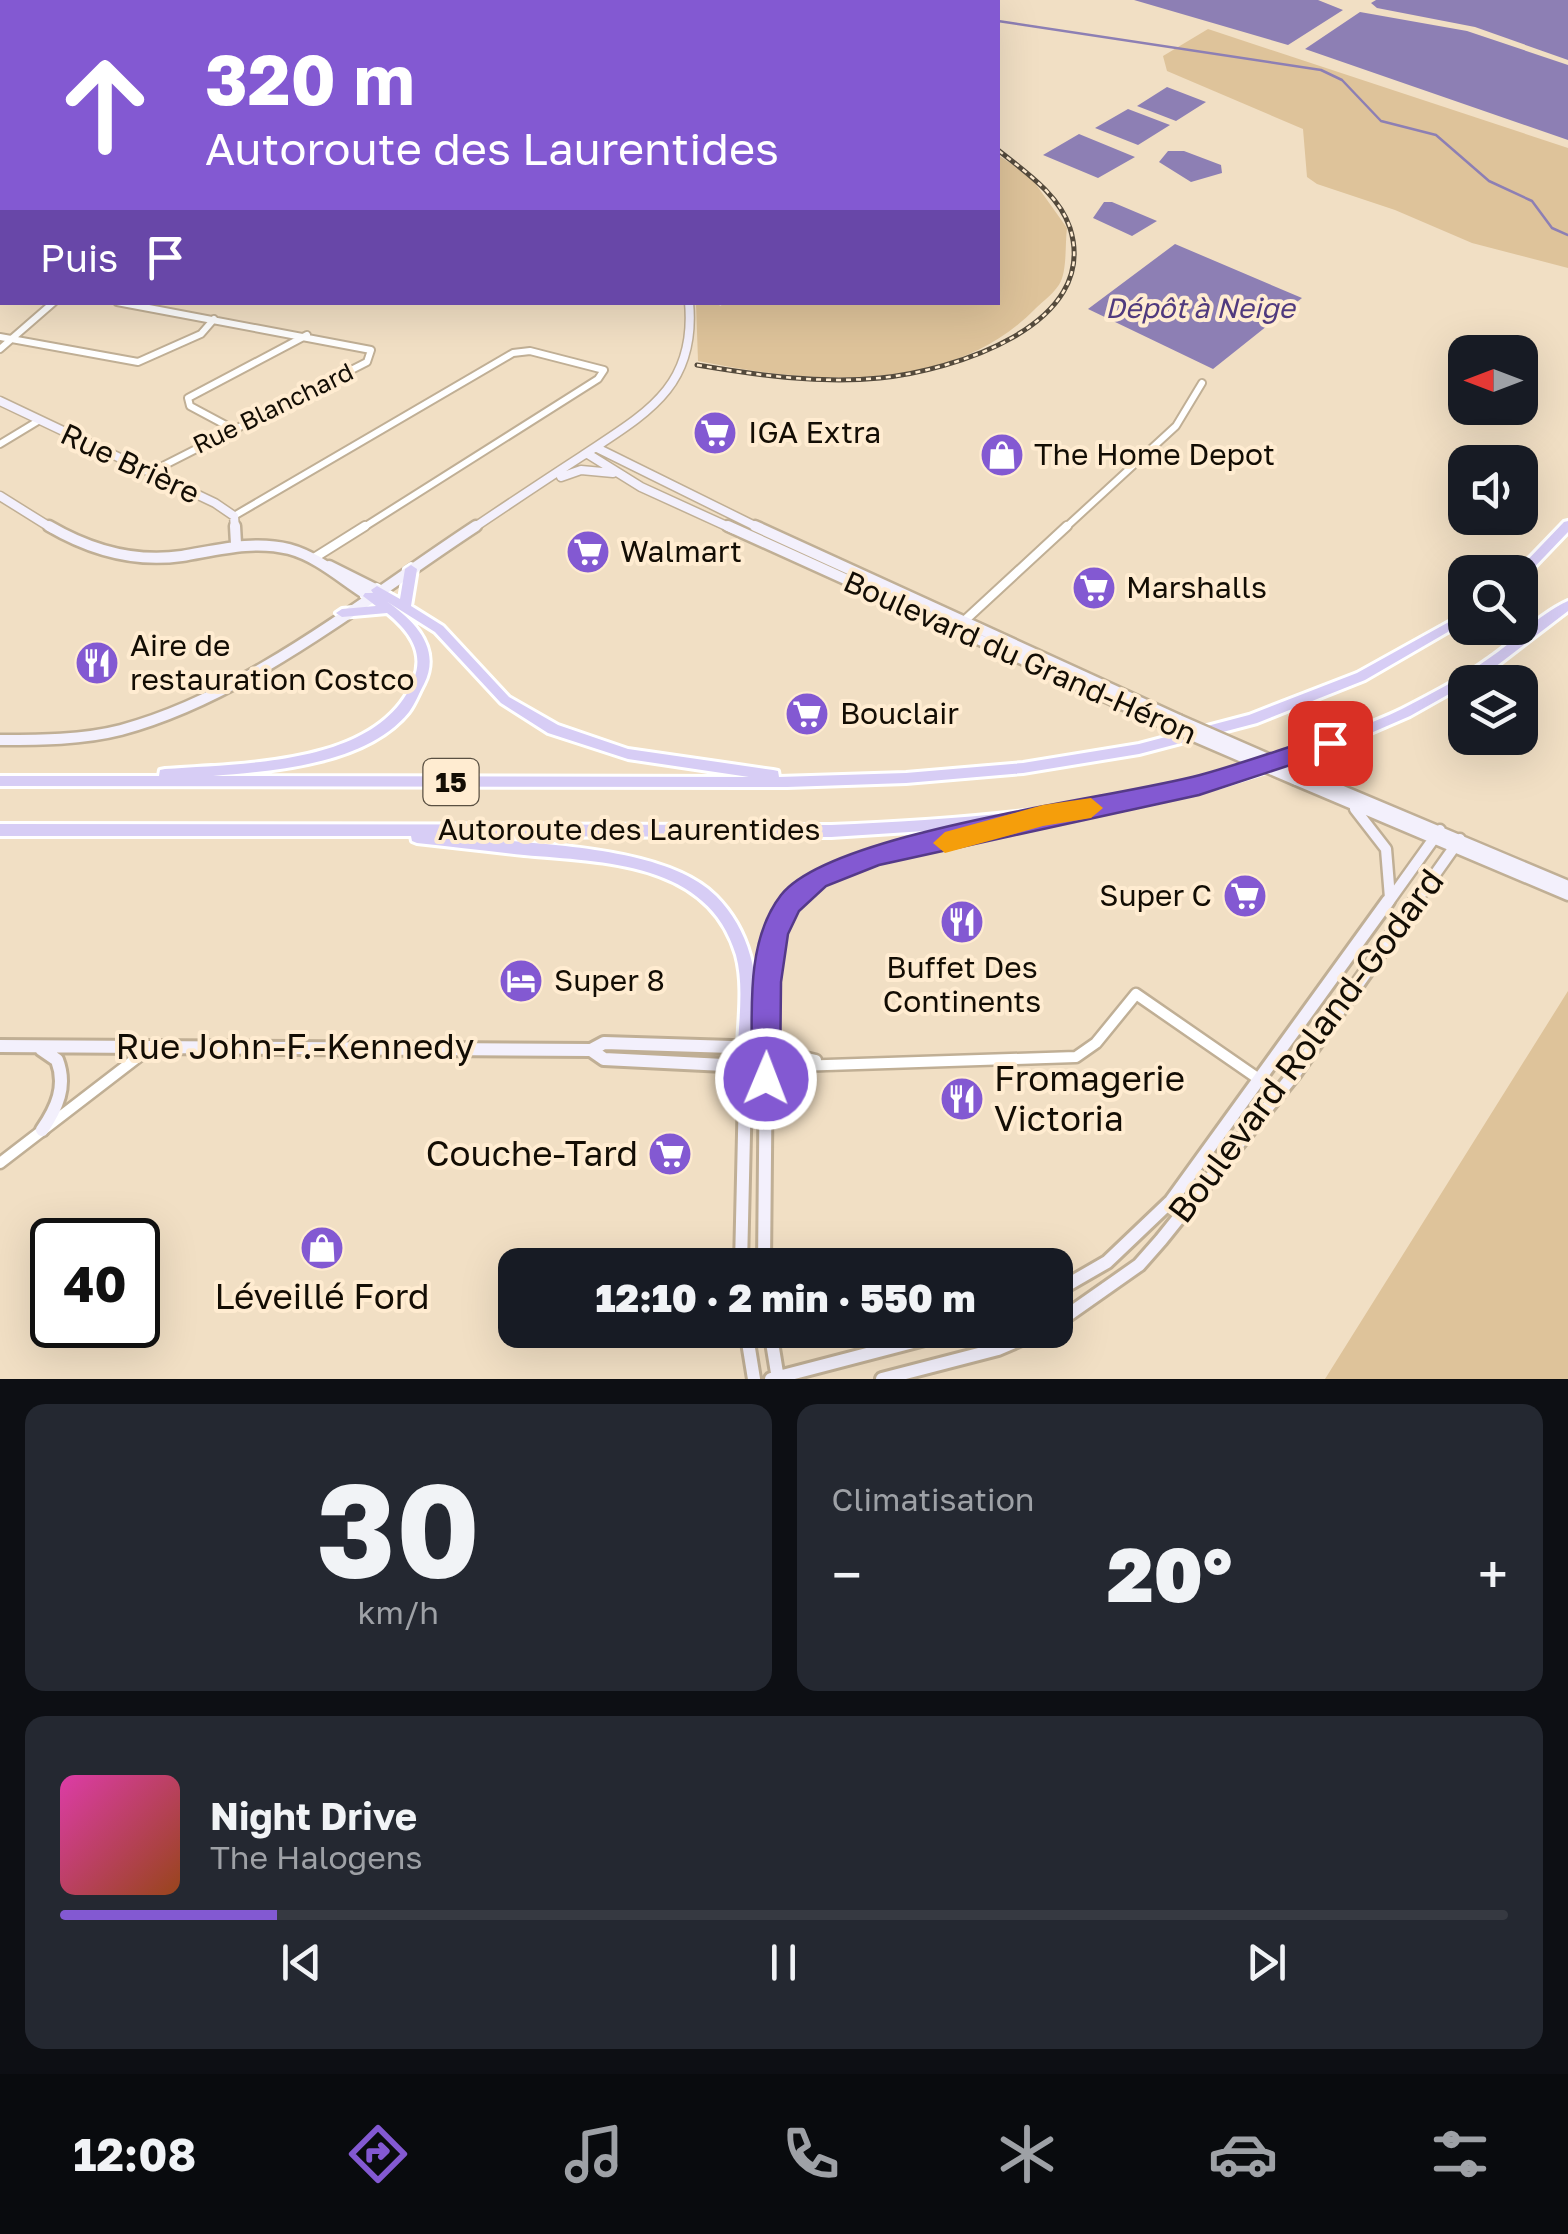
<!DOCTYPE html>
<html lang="fr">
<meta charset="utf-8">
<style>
body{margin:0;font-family:"Golos Text",sans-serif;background:#242831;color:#f1f3f6;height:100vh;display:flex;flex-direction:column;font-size:38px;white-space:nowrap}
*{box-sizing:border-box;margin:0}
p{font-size:32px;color:#9ea1a6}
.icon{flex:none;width:55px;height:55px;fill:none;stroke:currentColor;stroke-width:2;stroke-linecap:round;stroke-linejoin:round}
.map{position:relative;height:1379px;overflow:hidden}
.panel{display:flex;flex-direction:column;gap:25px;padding:25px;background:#0d0f14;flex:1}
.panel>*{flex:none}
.top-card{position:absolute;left:0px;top:0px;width:1000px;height:305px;box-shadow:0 10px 40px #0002;background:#8359d2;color:#fff;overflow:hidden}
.needle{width:65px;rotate:270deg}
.fabs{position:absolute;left:1448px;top:335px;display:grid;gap:20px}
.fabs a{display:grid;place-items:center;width:90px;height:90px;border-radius:20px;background:#171b24;box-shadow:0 10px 40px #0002;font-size:50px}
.speed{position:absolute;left:30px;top:1218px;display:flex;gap:20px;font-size:50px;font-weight:700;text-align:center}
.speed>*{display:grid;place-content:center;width:130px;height:130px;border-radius:50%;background:#171b24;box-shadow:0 10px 40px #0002;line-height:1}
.speed .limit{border:5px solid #111;border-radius:15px;background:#fff;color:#111}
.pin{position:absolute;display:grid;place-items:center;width:85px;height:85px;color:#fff;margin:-42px;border-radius:20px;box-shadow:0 5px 15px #0006}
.me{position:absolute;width:110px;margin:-55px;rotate:1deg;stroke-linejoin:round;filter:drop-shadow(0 0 8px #0008)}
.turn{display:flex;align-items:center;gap:35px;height:210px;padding:0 40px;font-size:45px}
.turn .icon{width:130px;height:130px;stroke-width:2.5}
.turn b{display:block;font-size:70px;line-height:85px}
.then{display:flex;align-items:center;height:95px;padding:0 40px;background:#0003;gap:20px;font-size:38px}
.big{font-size:75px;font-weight:800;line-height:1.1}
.panel .tile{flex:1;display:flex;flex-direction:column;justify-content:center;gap:15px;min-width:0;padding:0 35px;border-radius:20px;background:#242831}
.panel .dial{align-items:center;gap:0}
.dial b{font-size:130px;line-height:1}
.song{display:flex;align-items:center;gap:30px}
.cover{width:120px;height:120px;border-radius:15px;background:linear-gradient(135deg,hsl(320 70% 55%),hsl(20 70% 35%))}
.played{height:10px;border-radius:5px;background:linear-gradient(90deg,#8359d2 15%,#363941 15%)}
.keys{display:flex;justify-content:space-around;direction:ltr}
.heat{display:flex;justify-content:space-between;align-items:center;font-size:55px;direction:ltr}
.panel .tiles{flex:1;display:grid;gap:25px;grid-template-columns:1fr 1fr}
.tile:last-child{grid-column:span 2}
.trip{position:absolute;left:498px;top:1248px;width:575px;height:100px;border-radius:20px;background:#171b24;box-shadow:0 10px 40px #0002;font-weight:800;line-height:100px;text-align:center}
.menu{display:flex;height:160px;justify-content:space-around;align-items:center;background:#090b0e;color:#9ea1a6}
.menu .icon{width:70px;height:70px}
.menu .active{color:#8359d2}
.menu b{font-size:45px;color:#f1f3f6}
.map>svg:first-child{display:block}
</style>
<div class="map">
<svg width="1568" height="1379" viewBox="0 0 1568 1379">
<rect width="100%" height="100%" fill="#f1dfc4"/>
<path fill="#dec39a" d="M1208,29l360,119v120l-96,-25 -77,-33 -78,-26 -10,-7 -4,-48 -136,-58 -4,-15z
M998,155l32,21 37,52c-2,15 0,39 -6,53 -4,10 -19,21 -26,28 -86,88 -228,74 -337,52l-2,-58h22l2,3 7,-4h271z
M1568,991v388h-243z"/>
<path fill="#8d7fb4" d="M1134,0h184l25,10 -55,35z
M1376,0h192v60l-93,-33 -98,-19 -6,-5z
M1360,12l107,19 101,34v75l-263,-91z
M1167,87l39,15 -30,19 -39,-15z
M1128,109l42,16 -32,20 -43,-17z
M1079,134l56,23 -37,21 -55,-23z
M1168,151h16l37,14 1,8 -31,9 -32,-20z
M1104,202h8l45,19 -25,15 -39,-18z
M1175,244l127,54 -89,71 -125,-60z"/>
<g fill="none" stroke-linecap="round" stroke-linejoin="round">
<path stroke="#8d7fb4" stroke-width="2.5" d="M998,21l323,49 21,10 39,41 55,14 53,46 43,20 20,27 16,7"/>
<defs>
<path id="street-far3" d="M144,0l8,2
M33,2l7,-2"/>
<path id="street-far2" d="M117,302l254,48 -4,12 -216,110
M0,337l138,25 63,-28 13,-15
M0,349l54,-47
M233,429l-43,-23 -2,-8 119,-63
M0,444l38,-23
M234,516l279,-163 17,-2 74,19 -6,9 -237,150
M1064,529l112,-103 26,-43"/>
<path id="street-far1" d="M314,558l51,-32
M963,622l104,-96"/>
<path id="street" d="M766,1048l50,12
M766,1067l310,-10 20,-14 40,-49 143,99
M0,1163l147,-113"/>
<path id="secondary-far2" d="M0,401l215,102 19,13 1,13
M597,448l164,81
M588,454l53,33 92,42
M561,477l20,-7 32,3
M0,496l53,33
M472,529c37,-25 73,-49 110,-73 63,-42 115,-68 107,-154"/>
<path id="secondary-far1" d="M49,526c41,24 85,37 133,30 36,-6 71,-16 107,-7 30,8 54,31 80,47
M235,526l1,18
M728,526l440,199
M755,526l424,194
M329,566l48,24
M0,740c40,0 82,0 121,-10 127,-34 245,-132 355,-204
M1307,776l261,110
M1296,780l272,115
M1355,809l31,40 4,49
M1387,904l53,-74
M1414,904l46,-65"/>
<path id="secondary" d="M0,1046l591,4 13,-7 162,5 -2,217
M41,1049l16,11c10,26 0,48 -15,70
M591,1050l13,9 162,8
M741,1265l5,-218
M1055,1292l52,-30 64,-61 217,-300
M1055,1324l84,-59 22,-25 134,-167 121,-172
M746,1330l8,49
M770,1330l8,49
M771,1379l188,-49
M882,1379l116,-30 44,-19"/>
<path id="highway" d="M1568,521v11l-44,46 -4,1v-7h-4l48,-50z
M411,565l6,4 -6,37 32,20 66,71 49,28 70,24 145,21 5,1 1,6 127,-4 117,-10 116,-19 110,-29 108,-42 108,-60v9l-100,58 -108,43 -118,31 -116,19 -117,10 -119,4 -787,-1v-10h159l1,-6 5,-1c78,-6 215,-3 249,-90 11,-28 -6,-49 -27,-66l-45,4 -6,-4 6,-4 34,-3 -13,-10 2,-3h8l-2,-3 6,-4 23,13 5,-30zM386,601l49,31 66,71 47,30 80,26 121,18 -536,-1c62,-5 154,-12 196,-64 6,-8 10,-19 15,-28 18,-36 -10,-64 -38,-83z
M1568,601v10l-73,56 -26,15h-4v3l-55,31 -90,39 -99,31 -97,22 -117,17 -1,6 -5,2c-71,17 -187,21 -218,99 -14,35 -9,79 -9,116l-3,5 -5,2 -5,-2 -3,-5c1,-37 -3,-80 10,-116 31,-80 130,-89 204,-104l-141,9 -373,-1c71,9 207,8 258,60 16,16 28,37 34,59 9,29 4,62 4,92l-3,5 -5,2 -5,-2 -3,-5c1,-29 6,-63 -2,-92 -27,-93 -133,-93 -212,-100 -36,-4 -71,-8 -107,-12l-5,-2 -1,-5h-411v-12l831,1c178,-7 357,-25 522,-95 16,-7 33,-13 49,-21 29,-15 60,-31 86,-50 27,-18 51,-45 80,-58z"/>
</defs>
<use href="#street-far3" stroke="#c0af95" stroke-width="8"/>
<use href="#street-far2" stroke="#c0af95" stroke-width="10"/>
<use href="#street-far1" stroke="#c0af95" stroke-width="12"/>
<use href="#street" stroke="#c0af95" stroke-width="15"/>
<use href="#secondary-far2" stroke="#c0af95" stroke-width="11"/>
<use href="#secondary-far1" stroke="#c0af95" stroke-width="15"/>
<use href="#secondary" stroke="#c0af95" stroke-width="18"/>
<use href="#highway" stroke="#fff" stroke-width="6"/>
<use href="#street-far3" stroke="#fff" stroke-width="5"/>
<use href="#street-far2" stroke="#fff" stroke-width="6"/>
<use href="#street-far1" stroke="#fff" stroke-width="8"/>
<use href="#street" stroke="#fff" stroke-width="10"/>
<use href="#secondary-far2" stroke="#f3f0fc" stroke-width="8"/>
<use href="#secondary-far1" stroke="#f3f0fc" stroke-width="10"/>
<use href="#secondary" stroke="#f3f0fc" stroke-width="12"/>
<use href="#highway" fill="#d7cdf5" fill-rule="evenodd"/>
<defs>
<path id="rail" d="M697,365c60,10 121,19 183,13 71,-7 221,-52 190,-150 -11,-34 -46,-57 -72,-78"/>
</defs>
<use href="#rail" stroke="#544a3c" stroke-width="5"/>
<use href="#rail" stroke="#ffecd1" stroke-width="2.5" stroke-dasharray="5" stroke-linecap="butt"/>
<defs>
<path id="secondary-bridge" d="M1179,720l128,56
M1168,725l128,55"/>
</defs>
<use href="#secondary-bridge" stroke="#c0af95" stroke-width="15" stroke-linecap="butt"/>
<use href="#secondary-bridge" stroke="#f3f0fc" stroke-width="10"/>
</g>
<path fill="#8359d2" stroke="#553a88" stroke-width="2.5" d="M1330,734l9,2v13l-140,46 -320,70 -53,21 -27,25 -11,23 -7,48 -1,97 -4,10 -10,4 -10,-4 -4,-10c1,-58 -9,-135 29,-184 50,-64 330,-96 419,-120 44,-12 87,-28 130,-41z"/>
<path fill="#f59e0b" d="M1091,798l12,10 -12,10 -48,8 -98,27 -12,-10 12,-11 98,-27z"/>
<defs>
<symbol id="supermarket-disc" viewBox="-11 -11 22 22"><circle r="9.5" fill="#8359d2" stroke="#ffecd1"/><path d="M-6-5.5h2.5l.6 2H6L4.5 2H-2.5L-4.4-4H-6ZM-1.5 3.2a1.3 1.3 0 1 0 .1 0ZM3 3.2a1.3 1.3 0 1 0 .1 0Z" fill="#fff"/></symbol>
<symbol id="shop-disc" viewBox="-11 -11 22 22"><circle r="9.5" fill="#8359d2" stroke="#ffecd1"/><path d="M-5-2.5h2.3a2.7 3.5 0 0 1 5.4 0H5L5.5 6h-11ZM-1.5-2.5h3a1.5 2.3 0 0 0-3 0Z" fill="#fff"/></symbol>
<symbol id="restaurant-disc" viewBox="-11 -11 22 22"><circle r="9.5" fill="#8359d2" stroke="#ffecd1"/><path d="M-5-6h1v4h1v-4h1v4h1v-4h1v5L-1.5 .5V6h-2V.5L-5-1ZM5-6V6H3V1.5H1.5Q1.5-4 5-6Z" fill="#fff"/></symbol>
<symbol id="hotel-disc" viewBox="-11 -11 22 22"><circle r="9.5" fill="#8359d2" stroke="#ffecd1"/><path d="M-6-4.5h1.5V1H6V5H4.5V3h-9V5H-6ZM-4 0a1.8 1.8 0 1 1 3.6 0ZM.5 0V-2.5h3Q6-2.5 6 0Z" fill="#fff"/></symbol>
</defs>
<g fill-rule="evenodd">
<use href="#supermarket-disc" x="690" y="408" width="50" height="50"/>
<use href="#shop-disc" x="977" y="430" width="50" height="50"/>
<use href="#supermarket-disc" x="563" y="527" width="50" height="50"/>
<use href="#supermarket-disc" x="1069" y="563" width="50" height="50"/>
<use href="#restaurant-disc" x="72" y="638" width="50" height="50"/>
<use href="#supermarket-disc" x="782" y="689" width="50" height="50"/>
<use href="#supermarket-disc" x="1220" y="871" width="50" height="50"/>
<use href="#restaurant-disc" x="937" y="897" width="50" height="50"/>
<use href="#hotel-disc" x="496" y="956" width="50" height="50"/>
<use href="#restaurant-disc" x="937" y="1074" width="50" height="50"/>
<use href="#supermarket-disc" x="645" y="1129" width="50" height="50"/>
<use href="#shop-disc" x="297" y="1223" width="50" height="50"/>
</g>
<g text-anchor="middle" stroke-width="8" stroke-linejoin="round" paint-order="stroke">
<g font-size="25" fill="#130d04" stroke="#ffecd1">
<text transform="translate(273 408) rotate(-26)" y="9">Rue Blanchard</text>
</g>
<g font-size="28" font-style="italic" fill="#503a7e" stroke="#ffecd1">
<text x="1200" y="318">Dépôt à Neige</text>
</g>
<rect fill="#ffecd1" stroke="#5a5042" stroke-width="2.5" x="423.5" y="759" width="55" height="46" rx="8"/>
<g font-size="28" font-weight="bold" fill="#130d04">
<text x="451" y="792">15</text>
</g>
<g font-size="30" fill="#130d04" stroke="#ffecd1" text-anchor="start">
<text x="748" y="443">IGA Extra</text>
<text x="1034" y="465">The Home Depot</text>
<text x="620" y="562">Walmart</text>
<text x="1126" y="598">Marshalls</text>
<text x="130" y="656">Aire de<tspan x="130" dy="34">restauration Costco</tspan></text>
<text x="840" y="724">Bouclair</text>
<text x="1212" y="906" text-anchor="end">Super C</text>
<text x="962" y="978" text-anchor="middle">Buffet Des<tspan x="962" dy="34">Continents</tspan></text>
<text x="554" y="991">Super 8</text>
</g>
<g font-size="30" fill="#130d04" stroke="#ffecd1">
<text transform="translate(130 464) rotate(25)" y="10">Rue Brière</text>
<text transform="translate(1020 658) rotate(24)" y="10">Boulevard du Grand-Héron</text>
<text x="629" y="840">Autoroute des Laurentides</text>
</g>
<g font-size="35" fill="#130d04" stroke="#ffecd1">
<text transform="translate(1306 1046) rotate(-53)" y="12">Boulevard Roland-Godard</text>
<text x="295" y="1059">Rue John-F.-Kennedy</text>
</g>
<g font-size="35" fill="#130d04" stroke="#ffecd1" text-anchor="start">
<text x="994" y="1091">Fromagerie<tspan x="994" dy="40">Victoria</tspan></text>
<text x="638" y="1166" text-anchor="end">Couche-Tard</text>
<text x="322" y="1309" text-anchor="middle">Léveillé Ford</text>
</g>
</g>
</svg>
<div class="fabs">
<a><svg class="needle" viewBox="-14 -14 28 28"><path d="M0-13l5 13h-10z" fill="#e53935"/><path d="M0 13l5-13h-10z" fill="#9ea1a6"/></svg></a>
<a><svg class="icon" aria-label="sound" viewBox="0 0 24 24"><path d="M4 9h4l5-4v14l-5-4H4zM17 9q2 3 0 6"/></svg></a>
<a><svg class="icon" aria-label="search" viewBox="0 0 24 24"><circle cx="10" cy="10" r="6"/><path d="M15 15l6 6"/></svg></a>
<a><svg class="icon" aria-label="layers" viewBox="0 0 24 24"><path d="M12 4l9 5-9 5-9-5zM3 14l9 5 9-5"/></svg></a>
</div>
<div class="speed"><div class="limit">40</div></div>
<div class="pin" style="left:1330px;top:743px;background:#d93025"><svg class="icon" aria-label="arrive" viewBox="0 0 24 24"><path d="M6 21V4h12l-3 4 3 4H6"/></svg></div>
<svg class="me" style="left:766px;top:1079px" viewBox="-20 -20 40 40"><circle r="17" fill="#8359d2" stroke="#fff" stroke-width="3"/><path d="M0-11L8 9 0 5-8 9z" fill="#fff"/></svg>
<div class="trip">12:10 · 2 min · 550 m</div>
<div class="top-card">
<div class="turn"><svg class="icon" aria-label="ahead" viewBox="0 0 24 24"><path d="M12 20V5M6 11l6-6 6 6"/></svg><div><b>320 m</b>Autoroute des Laurentides</div></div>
<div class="then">Puis<svg class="icon" aria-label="arrive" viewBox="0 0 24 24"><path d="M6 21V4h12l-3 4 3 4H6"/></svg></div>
</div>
</div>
<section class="panel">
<div class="tiles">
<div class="tile dial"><b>30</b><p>km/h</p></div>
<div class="tile"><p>Climatisation</p>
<div class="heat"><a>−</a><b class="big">20°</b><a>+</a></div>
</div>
<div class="tile">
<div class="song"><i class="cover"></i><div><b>Night Drive</b><p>The Halogens</p></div></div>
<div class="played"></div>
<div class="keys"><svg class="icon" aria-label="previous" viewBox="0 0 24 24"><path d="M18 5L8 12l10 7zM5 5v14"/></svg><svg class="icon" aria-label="pause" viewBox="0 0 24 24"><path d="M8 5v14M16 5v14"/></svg><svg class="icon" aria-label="next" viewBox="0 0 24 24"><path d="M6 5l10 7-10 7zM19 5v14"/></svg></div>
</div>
</div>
</section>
<nav class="menu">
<b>12:08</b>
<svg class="icon active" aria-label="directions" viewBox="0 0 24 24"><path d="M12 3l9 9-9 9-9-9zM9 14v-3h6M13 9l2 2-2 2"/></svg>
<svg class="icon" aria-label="music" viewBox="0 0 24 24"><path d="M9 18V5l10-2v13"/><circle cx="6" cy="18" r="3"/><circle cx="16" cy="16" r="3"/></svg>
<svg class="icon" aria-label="phone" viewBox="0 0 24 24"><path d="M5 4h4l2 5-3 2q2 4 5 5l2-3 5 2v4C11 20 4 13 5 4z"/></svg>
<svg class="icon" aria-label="climate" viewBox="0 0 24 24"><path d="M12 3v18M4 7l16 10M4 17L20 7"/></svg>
<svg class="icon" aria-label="car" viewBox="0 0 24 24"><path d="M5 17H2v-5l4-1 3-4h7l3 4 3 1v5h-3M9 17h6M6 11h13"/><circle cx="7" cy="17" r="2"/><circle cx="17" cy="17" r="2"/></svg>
<svg class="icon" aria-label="filters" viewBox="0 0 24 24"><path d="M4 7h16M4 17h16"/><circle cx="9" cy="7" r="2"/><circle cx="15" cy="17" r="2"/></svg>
</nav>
